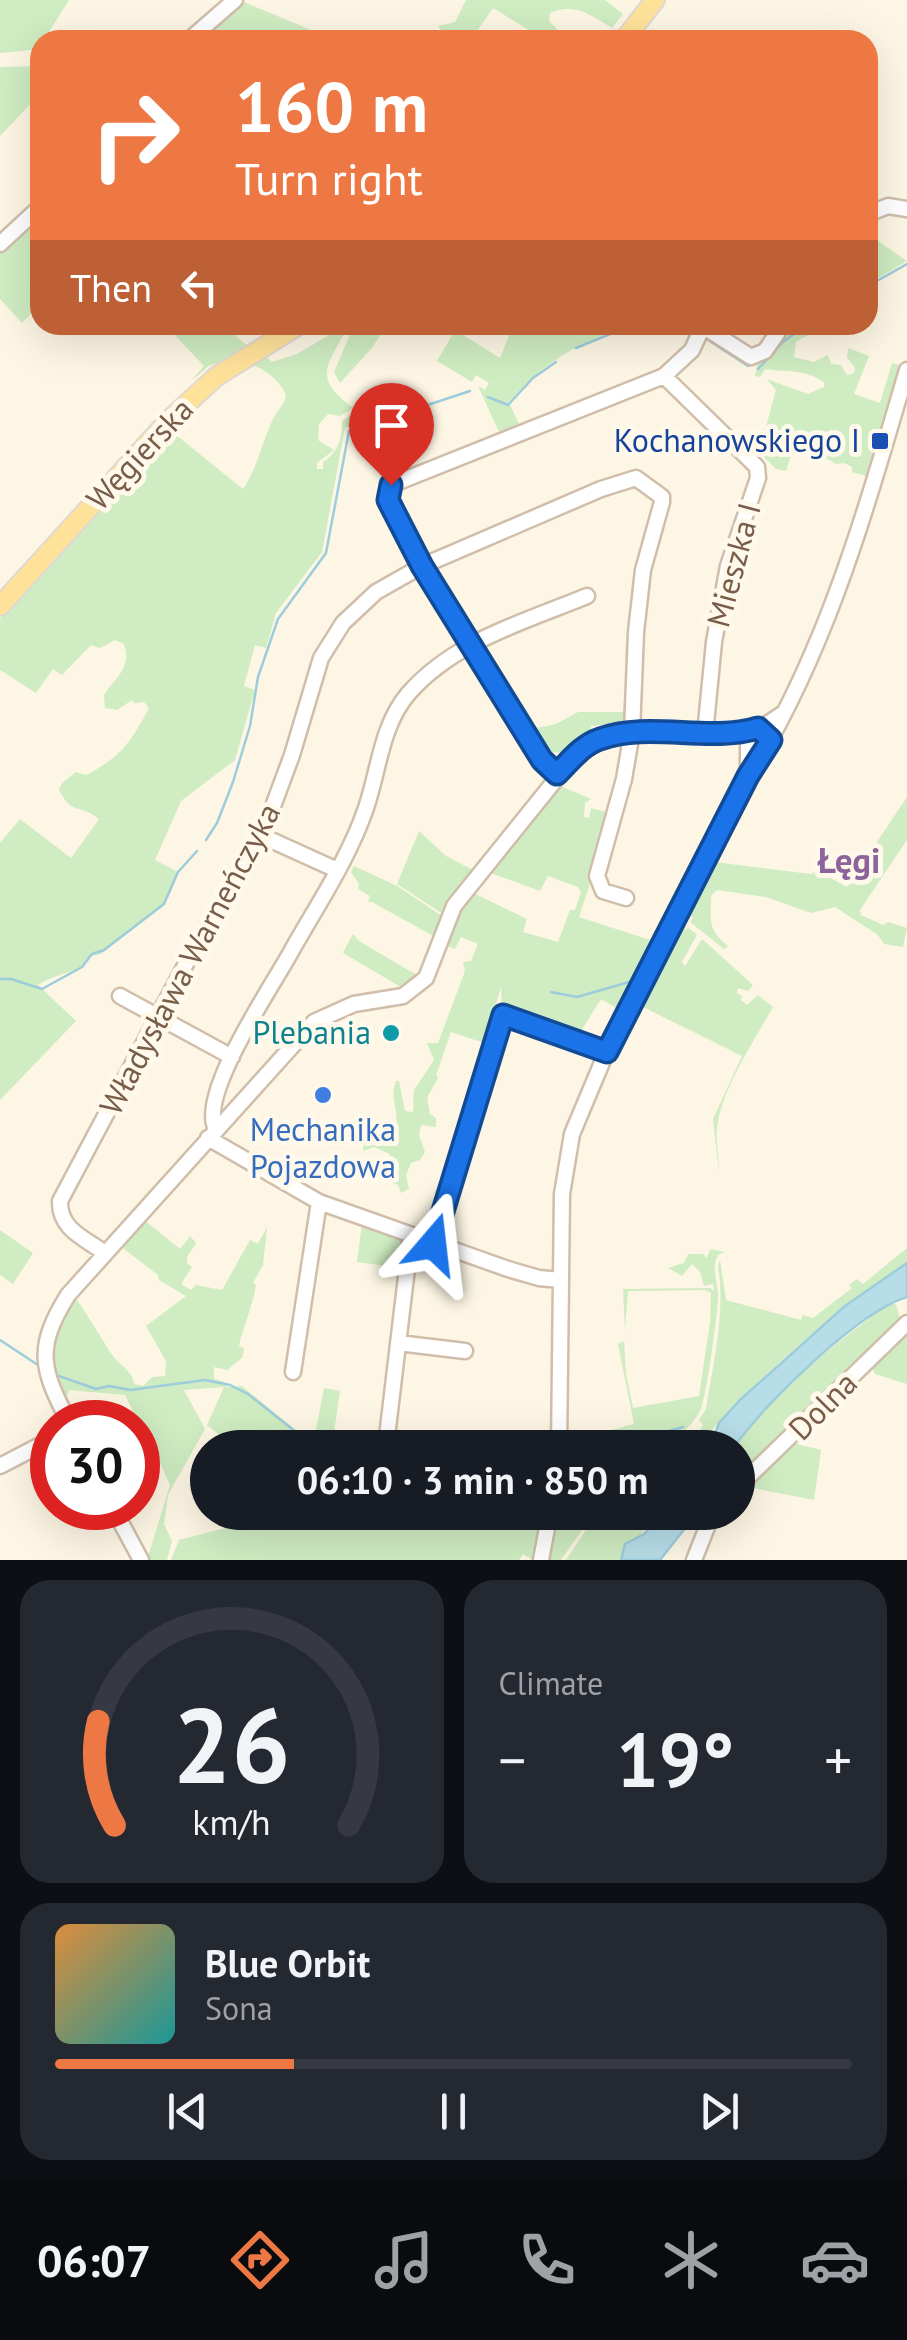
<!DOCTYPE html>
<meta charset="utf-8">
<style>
body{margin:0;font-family:"PT Sans",sans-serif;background:#242831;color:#f1f3f6;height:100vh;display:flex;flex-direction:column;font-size:38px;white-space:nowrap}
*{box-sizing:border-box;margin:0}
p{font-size:32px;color:#9ea1a6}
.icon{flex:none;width:55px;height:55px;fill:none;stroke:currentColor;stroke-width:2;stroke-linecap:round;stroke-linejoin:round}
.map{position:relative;height:1560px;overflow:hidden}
.drawer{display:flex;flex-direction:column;gap:20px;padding:20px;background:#0d0f14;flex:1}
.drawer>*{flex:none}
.hud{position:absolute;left:30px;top:30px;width:848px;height:305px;border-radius:30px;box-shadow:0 10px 40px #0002;background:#ee7843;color:#fff;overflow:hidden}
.speed{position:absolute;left:30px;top:1400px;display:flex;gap:20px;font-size:50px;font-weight:700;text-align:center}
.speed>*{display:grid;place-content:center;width:130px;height:130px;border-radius:50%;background:#171b24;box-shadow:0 10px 40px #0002;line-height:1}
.speed .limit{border:15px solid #d22;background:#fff;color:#111}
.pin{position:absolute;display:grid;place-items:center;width:85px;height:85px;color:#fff;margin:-102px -42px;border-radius:50% 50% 50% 0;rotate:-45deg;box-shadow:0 0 10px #0007}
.pin .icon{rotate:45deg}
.me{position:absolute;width:110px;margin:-55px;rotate:17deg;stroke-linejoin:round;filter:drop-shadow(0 0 8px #0008)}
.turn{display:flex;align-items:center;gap:35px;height:210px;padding:0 40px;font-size:45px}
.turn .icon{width:130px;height:130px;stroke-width:2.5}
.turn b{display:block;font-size:70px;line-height:85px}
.then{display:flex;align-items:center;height:95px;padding:0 40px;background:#0003;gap:20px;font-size:38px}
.big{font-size:75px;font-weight:800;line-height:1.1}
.drawer .tile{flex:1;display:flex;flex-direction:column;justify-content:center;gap:15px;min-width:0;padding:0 35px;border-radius:30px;background:#242831}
.drawer .dial{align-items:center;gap:0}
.dial svg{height:260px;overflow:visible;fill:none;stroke:#363941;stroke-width:7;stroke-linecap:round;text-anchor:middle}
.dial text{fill:#f1f3f6;stroke:none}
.song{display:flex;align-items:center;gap:30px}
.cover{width:120px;height:120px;border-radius:15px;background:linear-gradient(135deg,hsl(30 70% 55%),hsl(180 70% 35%))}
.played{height:10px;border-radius:5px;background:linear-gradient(90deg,#ee7843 30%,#363941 30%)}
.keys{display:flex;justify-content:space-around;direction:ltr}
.heat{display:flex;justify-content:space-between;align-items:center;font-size:55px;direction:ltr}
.drawer .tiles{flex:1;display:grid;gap:20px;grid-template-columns:1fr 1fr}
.tile:last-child{grid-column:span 2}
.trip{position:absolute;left:190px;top:1430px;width:565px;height:100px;border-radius:50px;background:#171b24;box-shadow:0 10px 40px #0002;font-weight:800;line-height:100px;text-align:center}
.menu{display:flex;height:160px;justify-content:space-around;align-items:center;background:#090b0e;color:#9ea1a6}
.menu .icon{width:70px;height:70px}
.menu .current{color:#ee7843}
.menu b{font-size:45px;color:#f1f3f6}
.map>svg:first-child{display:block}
</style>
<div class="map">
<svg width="907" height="1560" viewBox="0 0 907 1560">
<rect width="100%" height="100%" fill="#fdf6e4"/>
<path fill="#cfecc2" d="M0,0h69l-25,40h-4v9l-40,4z
M239,0l72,30 -6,10h-112z
M466,0h139l18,14 -11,14c-22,-13 -37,-26 -62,-15l-1,8 8,8 -5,10h-9l-50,-31 -22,32h-24l-9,-14 17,-4z
M40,66v28l-40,42v-69z
M40,216v89l-18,18 -22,-24v-47z
M868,234l39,27 -39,23z
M165,325h57l26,21 -19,14 -19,5 -20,17 14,-16z
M340,325h6v5c-21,39 -32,48 7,78l-13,8 -12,-2 -9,10 -1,16 16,10 -17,13v6h6v-7c15,-9 19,-23 19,-41l15,-10 11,6 13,-1 -36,12 -23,124 -46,61 -10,35 -11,-3 -11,41 11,4 -20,70 -54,41 -26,59 23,12 -14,32 -63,50 -10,2c-11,18 -36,17 -53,29l38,36 -76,79v-257l20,-24 51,39 28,-39c-18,-15 -27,-3 -40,-29l3,-7 14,-11 10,3c35,-18 45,-33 63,-67l-5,-6 -10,1 -2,-3 -15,10 -12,-2 -1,-13c12,-18 28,-27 20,-51l-9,-4 -15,8 -9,-3 -29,30 -9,-6 -17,24 -36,-23v-51l171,-188 72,58c15,-22 19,-47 30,-70 4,-8 10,-13 13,-22 -2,-14 -23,-30 -37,-33l15,-9 8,7 25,-8 39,-23z
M354,325h33l-15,23 -32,35 -6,-11z
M518,325h111c-53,20 -82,34 -120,77l10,22 -20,8 -21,-46 7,4 4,-7 -13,-8 -4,7 -35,-21 18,-31 45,28 10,-25 5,1z
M787,325h15l11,7 -17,10 -2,15 20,5 14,-7 3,9 10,1 6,10 7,-2 1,-5 -8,-11 1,-9 21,8 -15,38 26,9 12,-40 7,2 -33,111 -14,-4v-5l-8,-4 -8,1 -8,-5 -7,2 -14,-19 -13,2 -8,27 -10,-2 -17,-17 17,-62 -9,-11 41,15 16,-7v-5c-20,-13 -37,-10 -59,-13l-5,8 -5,-1 4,-18z
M631,696l-2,25 -38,5v3l-30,24 -16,-2 -13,-20v-2l24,-5 22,-12h45l1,-12z
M556,784l35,15 -6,4 -1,14 5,1 2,-10 22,6 -34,103 71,23 29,-56 7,2 -68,123 -17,-10 -22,35 -77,-26 -1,-21 -6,20 3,13 -8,25 -39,-13 -15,43 2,3 -11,20 3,16 6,4v9l-15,-2 -2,10 6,17 -5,8 -9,3 -5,12 3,14 -8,4 -3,-8 -39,-14 2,-10 3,-1 21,10 5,-16 -16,-7 -11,4 1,-9h8l2,-5 5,6 9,2c19,-32 -1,-39 8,-64h3l6,30 8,1 1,-22 20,-30 -7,-17h11l27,-72 -2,-9 8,-1 7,-17 -17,-7 -6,12 -11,-4 2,-14 23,-40 58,28 -4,13 35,10 12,-32h5l6,-18 -3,-5 -30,-11 -8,15 -55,-20z
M907,797v43l-47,70 1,5 22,10 5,-3 19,6 -4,19 -19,-3 -6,-9 -43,-28 -24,6 -45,-16 -49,-7 -6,6c0,25 -4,33 17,50l-4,3 -34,-27 3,-4 -5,-5 26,-51 97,12 6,-3 30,16z
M419,831l27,25 29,15 -32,43 -46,-30z
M354,866l43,20 45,30 -7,21 -63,-35h-4l2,-6 -12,-7 1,-5 -8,-12z
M681,926l5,4 2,-3 9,8 -15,27 3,4 17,-27 51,46 -5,6 -10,-3 -1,5 5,3 -1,4 6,5 11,-10 15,12c-19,34 -52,83 -56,121 -1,14 2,32 2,45l-6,-54 29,-63 -105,-52z
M353,934l6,7 61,36 -16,12 -61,-36z
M338,1213l66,23 -1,32 -46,-6 5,-38 -24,-8z
M143,1219l37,30 10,-13 6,7 -9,14v6l5,4 -11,17 10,6 5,-5 26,5 28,-50 8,4 9,-17 -4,38 -10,18 3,2c-3,21 -13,41 -17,61l5,2 -2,10 -15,12 -13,-3v12l11,3 1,5 16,-1 71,58 11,-56 16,3 -8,56h-98l-27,-22 17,-38 -40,3 21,39 -37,66 -4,29 8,17 -5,19h-20l23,-75 -16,-36 -16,7v-34h-14l12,-5 -11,-22 -56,-5 -1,5h-6c-26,-71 2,-88 48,-137l2,2 -37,37c13,19 24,37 35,55 8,13 22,17 24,32l9,2 9,-9 13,-1 1,-15 -20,-35 40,-30 -27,-16 -1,-5 -34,-26 -3,-6z
M0,1230l33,23 -20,31 -13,-9z
M907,1248v15c-71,48 -156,117 -209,184l-29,1 10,-8 5,4 11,-6 8,-13 -4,-5 7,-11c7,-47 20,-95 12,-143l2,-6 6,40 75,20 2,-5 10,3 39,-30 -3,-3 8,-6 6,5z
M710,1249l15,3 -7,3c-7,12 -1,24 0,38 1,13 -12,106 -17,116 -8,17 -24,29 -38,38l-99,1 3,-73 1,66 66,-17 -16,-80 6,-3 2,32 7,35 66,-12 11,-74 1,-29 -6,-3 -77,1 -3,39 -2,-41 87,-1 4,3 -1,-7 -9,2 -4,-14 -8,-8 -10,12 -14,-8 16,-5 4,-9h15l4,4z
M891,1302l5,3 5,17 -163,160v-34h-4c41,-59 100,-103 157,-146z
M907,1325v59l-32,-10 -5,-10z
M789,1442l32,8 -7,50 -72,-14z
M284,1513h111l16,6 1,3 34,-2 1,-3 28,-4 6,4 15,-4h44l-7,47 -10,-6 -4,6h-348l8,-20z
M556,1513h38l-33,47h-12z
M597,1513h60c-10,17 -26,29 -36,47h-55z"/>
<path fill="#b7dde8" stroke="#9dccdb" stroke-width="2.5" d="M907,1263v34c-49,15 -144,108 -173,150h-24l9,-24 22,-24 104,-93z
M663,1513h34l-37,47h-39l4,-16 19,-10z"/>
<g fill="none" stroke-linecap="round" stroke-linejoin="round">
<path stroke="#9dccdb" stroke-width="2.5" d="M868,286l39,-22
M680,325l10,6
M708,340l40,26
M576,348l56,-23
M758,369l25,-27 23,-17
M488,397l20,8 25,-27 23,-16
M206,840l11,-17 16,-41 17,-56 8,-49 20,-58 48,-66 23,-122 121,-40
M0,979h11l31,10 40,-22 10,-13 12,-4 60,-46 14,-32 19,-21
M551,992l26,5 52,-15
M0,1340l38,25
M56,1375l40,14 13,-3 21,4 75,-10 25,5 18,9 68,54
M697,1431l16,8
M646,1448l23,-17 14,-4
M379,1512c26,27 79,10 110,0"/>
<defs>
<path id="minor" d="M189,40l46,-40
M868,214l20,-8 19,3
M0,244l40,-37
M701,325l50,32 14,-6 18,-26
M664,376l28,-26 11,-24
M748,731v44
M557,774l-15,-14 -120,-194 -34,-66 3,-15 273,-109 93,91 1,11 -30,88 -14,76 -9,92
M262,836l75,34
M120,996l112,61
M216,1129c-19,-34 58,-145 76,-179 26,-46 57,-92 74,-142 13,-38 15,-82 42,-114 46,-53 116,-72 179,-98
M208,1138l111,64 189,67 31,9 22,2
M411,1235l-25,210 29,3
M433,1244l70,-229 104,36
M105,1253c-21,-15 -46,-24 -45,-52l129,-243 73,-122 30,-81 29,-97 22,-35 33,-31 46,-26 179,-77 35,-11 26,19v5l-19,68 -7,62 -4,100 -8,47 -27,97 6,15 23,7
M398,1343l67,8
M293,1372l26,-170
M69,1422c-28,-53 -34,-74 -1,-127l246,-273 40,-18 49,-8 23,-18 28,-72 124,-154c51,-33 113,-13 170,-21l16,-5 18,-12
M559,1448l3,-254 10,-60 42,-100 135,-258c79,-128 116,-264 158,-406
M0,1466l52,-27
M738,1487l169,-164
M113,1508l28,52
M541,1560l9,-48
M694,1560l19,-48"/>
<path id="major" d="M624,40l31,-40
M0,606l169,-186 48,-44 82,-51"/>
</defs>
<use href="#minor" stroke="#d0beaa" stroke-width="19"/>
<use href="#major" stroke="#dfd8d3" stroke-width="22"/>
<use href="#minor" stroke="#fff" stroke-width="14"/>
<use href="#major" stroke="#ffe29a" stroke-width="18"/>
</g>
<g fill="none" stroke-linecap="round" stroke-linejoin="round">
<defs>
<path id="route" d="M391,485l-3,15 34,66 120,194 15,14c13,-13 25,-29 43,-35 50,-18 107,4 158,-11l13,12 -23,36 -141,276 -104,-37 -70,229"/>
</defs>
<use href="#route" stroke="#114b97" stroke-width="25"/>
<use href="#route" stroke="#1a73e8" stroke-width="18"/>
</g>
<rect fill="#1a4fb4" stroke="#fff9ec" stroke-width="4" x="870" y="431" width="20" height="20" rx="5"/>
<circle fill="#0f9aa8" stroke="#fff9ec" stroke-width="4" cx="391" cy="1033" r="10"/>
<circle fill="#3f7fe0" stroke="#fff9ec" stroke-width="4" cx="323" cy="1095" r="10"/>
<g text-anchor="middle" stroke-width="10" stroke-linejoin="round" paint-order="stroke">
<g font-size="32" fill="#164399" stroke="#fff9ec" text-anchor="end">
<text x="860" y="452">Kochanowskiego I</text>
</g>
<g font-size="32" fill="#785d48" stroke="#fff9ec">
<text transform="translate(140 454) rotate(-47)" y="11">Węgierska</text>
<text transform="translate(734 565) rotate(-75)" y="11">Mieszka I</text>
<text transform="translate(190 959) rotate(-62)" y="11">Władysława Warneńczyka</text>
<text transform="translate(823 1406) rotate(-45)" y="11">Dolna</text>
</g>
<g font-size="32" fill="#0d838f" stroke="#fff9ec" text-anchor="end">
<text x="371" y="1044">Plebania</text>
</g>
<g font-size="32" fill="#366cbe" stroke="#fff9ec">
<text x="323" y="1141">Mechanika<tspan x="323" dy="37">Pojazdowa</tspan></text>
</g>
<g font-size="35" font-weight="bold" fill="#8d639b" stroke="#fff9ec">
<text x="849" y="873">Łęgi</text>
</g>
</g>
</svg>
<div class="speed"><div class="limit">30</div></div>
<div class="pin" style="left:391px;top:485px;background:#d93025"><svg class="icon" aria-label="arrive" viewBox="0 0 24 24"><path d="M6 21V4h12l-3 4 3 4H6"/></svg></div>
<svg class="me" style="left:433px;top:1244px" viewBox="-20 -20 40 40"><path d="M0-17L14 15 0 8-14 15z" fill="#1a73e8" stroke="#fff" stroke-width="4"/></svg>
<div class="trip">06:10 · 3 min · 850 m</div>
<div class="hud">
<div class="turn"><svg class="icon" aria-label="right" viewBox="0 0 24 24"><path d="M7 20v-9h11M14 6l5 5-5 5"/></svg><div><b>160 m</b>Turn right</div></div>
<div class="then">Then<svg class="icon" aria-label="left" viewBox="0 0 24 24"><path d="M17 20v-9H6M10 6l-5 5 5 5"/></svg></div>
</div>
</div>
<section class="drawer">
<div class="tiles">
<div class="tile dial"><svg viewBox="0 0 100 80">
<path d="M14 69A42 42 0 1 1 86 69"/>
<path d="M14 69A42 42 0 0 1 9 37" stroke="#ee7843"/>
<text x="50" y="56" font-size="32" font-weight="700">26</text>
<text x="50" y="72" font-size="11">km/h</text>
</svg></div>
<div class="tile"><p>Climate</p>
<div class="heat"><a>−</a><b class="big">19°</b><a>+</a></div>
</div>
<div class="tile">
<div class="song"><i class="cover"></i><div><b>Blue Orbit</b><p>Sona</p></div></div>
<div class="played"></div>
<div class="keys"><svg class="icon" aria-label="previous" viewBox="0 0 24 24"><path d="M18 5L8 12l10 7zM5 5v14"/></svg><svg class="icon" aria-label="pause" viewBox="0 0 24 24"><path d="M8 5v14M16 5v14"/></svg><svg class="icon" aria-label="next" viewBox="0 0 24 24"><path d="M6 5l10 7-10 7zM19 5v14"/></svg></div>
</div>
</div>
</section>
<nav class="menu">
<b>06:07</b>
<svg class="icon current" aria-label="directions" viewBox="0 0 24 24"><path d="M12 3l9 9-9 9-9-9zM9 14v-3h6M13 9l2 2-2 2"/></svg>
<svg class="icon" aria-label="music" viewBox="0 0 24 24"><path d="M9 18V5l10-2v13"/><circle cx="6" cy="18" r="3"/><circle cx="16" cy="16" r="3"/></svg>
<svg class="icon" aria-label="phone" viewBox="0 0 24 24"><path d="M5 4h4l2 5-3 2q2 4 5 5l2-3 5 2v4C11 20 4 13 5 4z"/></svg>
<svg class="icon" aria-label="climate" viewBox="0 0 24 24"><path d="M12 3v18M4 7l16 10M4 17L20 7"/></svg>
<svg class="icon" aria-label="car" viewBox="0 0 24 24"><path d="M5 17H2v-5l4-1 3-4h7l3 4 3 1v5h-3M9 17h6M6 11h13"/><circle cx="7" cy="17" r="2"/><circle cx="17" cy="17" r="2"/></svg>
</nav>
